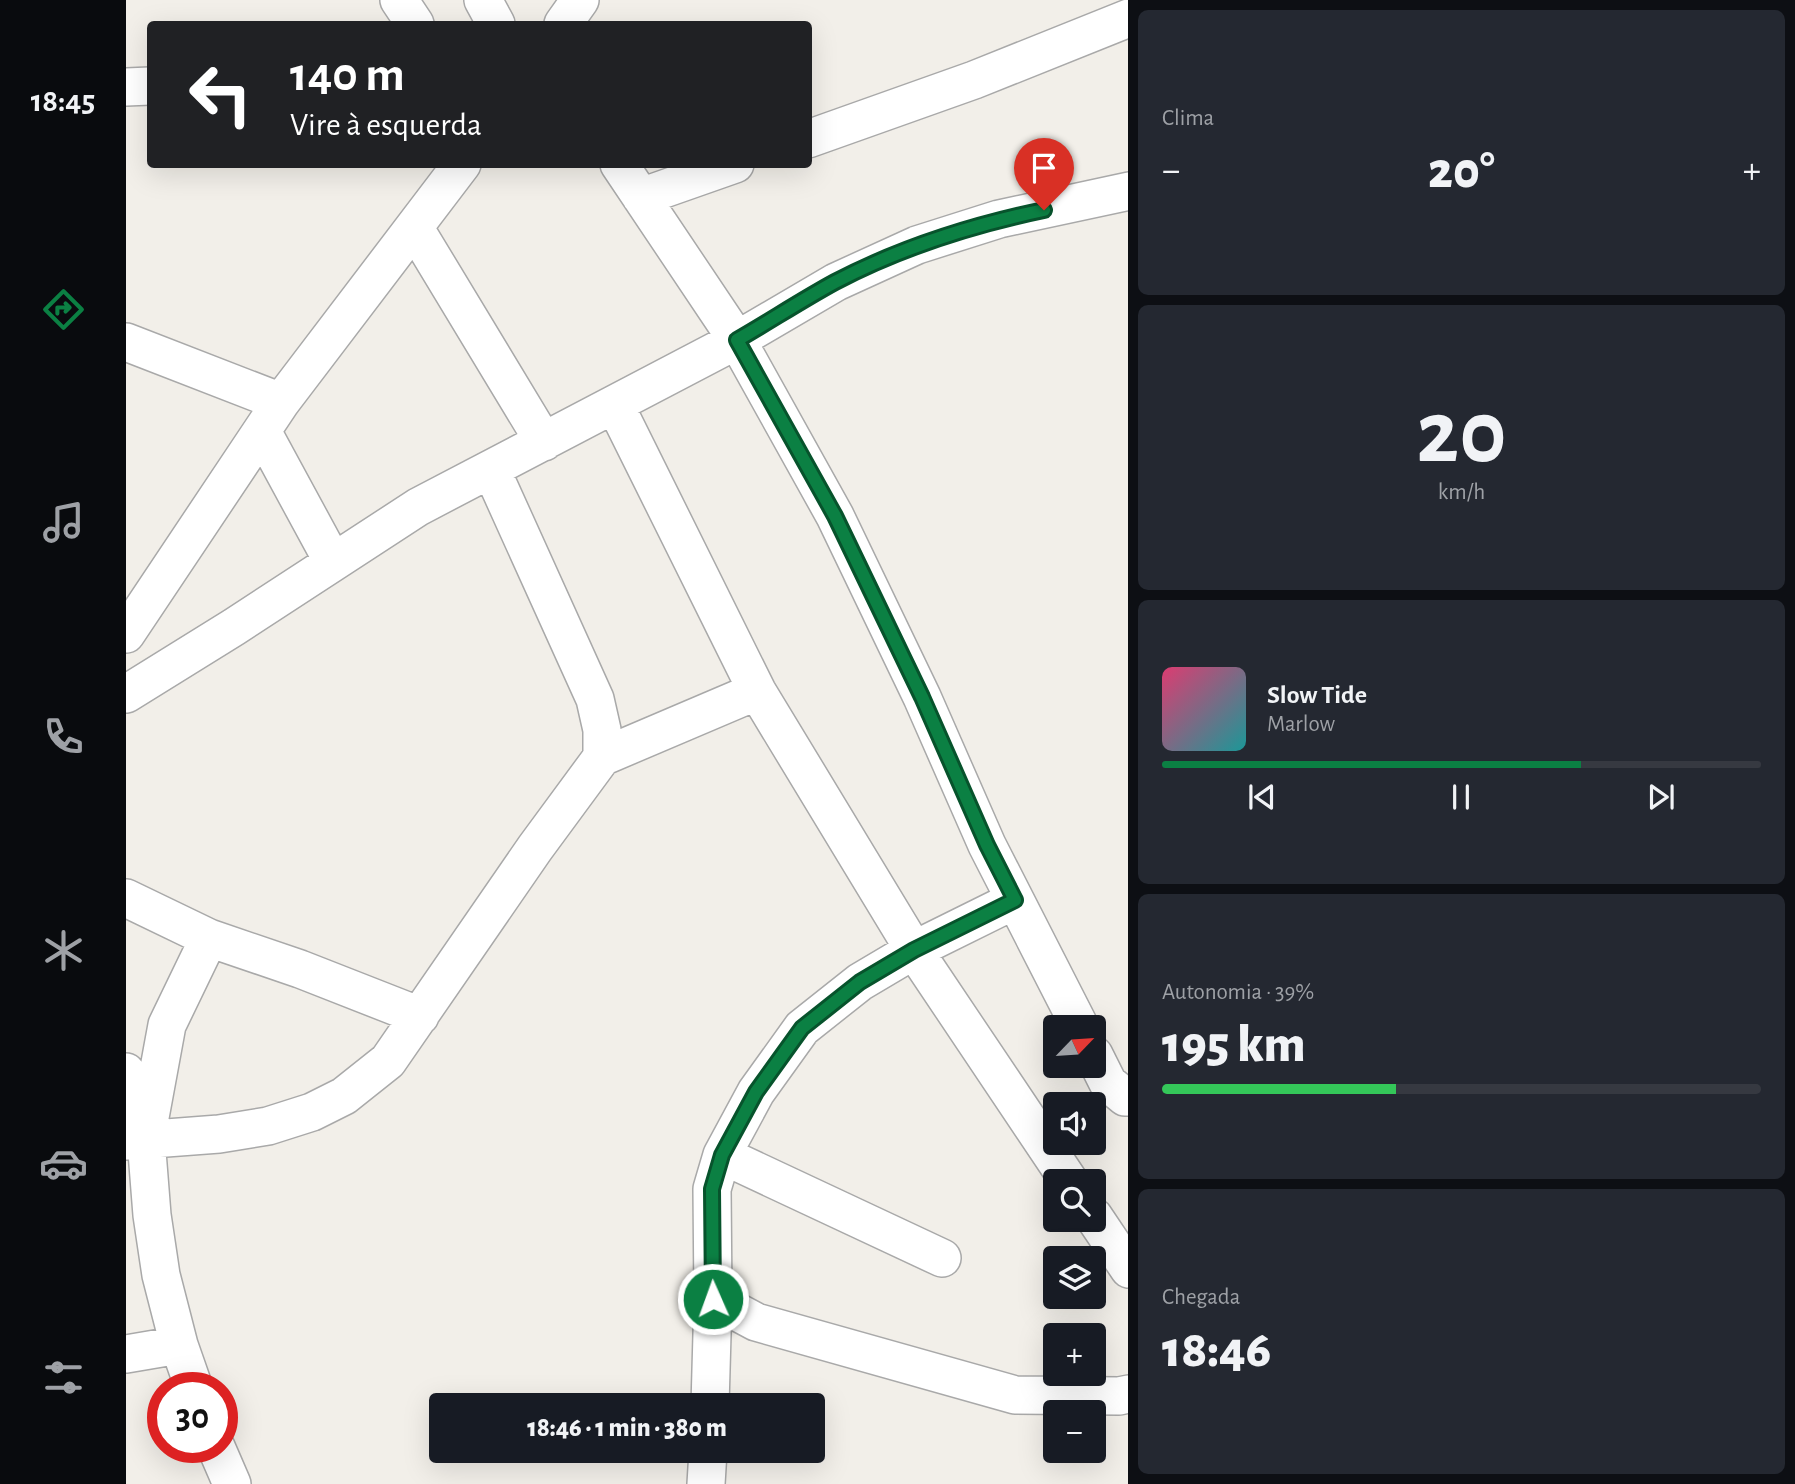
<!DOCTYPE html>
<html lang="pt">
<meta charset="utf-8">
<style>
body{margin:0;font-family:"Alegreya Sans",sans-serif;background:#242831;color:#f1f3f6;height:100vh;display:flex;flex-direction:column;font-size:26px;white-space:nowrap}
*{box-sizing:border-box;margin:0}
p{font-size:23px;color:#9ea1a6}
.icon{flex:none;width:38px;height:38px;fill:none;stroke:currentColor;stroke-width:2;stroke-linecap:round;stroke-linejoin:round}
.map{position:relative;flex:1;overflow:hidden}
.side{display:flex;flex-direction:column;gap:10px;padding:10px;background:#0d0f14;width:667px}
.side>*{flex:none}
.banner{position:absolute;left:21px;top:21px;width:665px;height:147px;border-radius:7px;box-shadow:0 7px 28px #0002;background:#202124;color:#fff;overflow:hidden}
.needle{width:46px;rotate:65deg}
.tools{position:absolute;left:917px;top:1015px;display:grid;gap:14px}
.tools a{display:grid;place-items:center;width:63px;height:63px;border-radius:7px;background:#171b24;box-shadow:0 7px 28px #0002;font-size:35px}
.speed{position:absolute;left:21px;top:1372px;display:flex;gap:14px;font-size:35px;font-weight:700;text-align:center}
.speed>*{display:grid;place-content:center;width:91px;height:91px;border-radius:50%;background:#171b24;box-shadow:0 7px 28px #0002;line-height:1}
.speed .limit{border:10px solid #d22;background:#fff;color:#111}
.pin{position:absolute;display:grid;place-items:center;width:60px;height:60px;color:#fff;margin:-72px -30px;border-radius:50% 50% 50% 0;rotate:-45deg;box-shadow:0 0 7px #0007}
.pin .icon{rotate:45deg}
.me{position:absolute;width:77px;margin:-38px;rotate:358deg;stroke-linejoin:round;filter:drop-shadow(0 0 5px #0008)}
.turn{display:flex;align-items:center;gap:24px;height:147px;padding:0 28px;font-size:32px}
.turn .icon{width:91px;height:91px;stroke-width:2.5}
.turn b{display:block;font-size:49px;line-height:60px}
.big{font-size:52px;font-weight:800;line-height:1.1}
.side .card{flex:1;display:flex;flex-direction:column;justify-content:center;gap:10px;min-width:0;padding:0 24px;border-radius:10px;background:#242831}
.side .dial{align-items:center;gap:0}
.dial b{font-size:91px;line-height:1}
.song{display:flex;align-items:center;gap:21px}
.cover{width:84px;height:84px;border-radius:10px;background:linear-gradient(135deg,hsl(340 70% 55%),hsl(180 70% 35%))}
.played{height:7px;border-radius:4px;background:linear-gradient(90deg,#0b8043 70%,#363941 70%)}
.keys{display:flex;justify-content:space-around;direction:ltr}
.heat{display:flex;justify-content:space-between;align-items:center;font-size:38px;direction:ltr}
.charge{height:10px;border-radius:5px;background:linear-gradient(90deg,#34c759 39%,#363941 0)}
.trip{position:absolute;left:303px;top:1393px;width:396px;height:70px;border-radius:7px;background:#171b24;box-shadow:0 7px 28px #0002;font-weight:800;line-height:70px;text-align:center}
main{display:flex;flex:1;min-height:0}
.dock{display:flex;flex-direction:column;width:126px;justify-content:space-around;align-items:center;background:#090b0e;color:#9ea1a6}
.dock .icon{width:49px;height:49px}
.dock .on{color:#0b8043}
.dock b{font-size:32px;color:#f1f3f6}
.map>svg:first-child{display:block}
</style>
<main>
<nav class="dock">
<b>18:45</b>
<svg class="icon on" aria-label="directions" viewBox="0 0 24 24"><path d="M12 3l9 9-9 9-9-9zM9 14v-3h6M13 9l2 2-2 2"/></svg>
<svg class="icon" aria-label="music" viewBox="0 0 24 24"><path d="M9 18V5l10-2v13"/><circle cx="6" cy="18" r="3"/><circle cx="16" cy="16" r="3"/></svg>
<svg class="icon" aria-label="phone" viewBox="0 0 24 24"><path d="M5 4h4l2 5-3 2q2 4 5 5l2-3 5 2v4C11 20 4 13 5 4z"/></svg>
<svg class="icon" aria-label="climate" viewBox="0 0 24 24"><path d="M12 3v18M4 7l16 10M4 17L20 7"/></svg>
<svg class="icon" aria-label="car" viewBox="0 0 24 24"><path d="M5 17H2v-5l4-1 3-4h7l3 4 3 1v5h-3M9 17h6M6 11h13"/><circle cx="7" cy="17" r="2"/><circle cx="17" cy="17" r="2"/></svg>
<svg class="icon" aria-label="filters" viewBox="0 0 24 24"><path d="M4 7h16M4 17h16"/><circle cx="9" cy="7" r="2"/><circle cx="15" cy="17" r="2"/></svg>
</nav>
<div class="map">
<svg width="1003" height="1484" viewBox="0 0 1003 1484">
<rect width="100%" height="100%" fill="#f2efe9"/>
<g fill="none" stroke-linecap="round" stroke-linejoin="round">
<defs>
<path id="minor" d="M273,0l16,24
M357,0l13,24
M437,24l17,-24
M0,87l24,-1
M682,139l166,-59 155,-62
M493,164l118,176 98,176 87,181 65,148 93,182
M515,197l94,-33
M288,227l130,215
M0,342l155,60
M489,405l142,286 157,259 155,231
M136,431l71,131
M0,634l155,-232 181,-238
M0,694l108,-67 184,-120 319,-167 99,-58 81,-37 82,-26 130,-28
M476,757l155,-66
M0,898l83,40 91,31 120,47
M968,1055l14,28 17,14h4
M0,1072l5,22 -3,43
M0,1141l93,-7 49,-8 44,-14 32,-16 44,-35 147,-213 67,-91v-27l-7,-31 -104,-230
M596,1155l220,103
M968,1217l35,52
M587,1299l43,23 259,73 104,1 10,-2
M0,1354l53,-9
M68,1388l-15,-43 -18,-70 -9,-60 -6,-76 21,-114 42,-87
M584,1405l3,-106 -1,-110 10,-34 34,-63 46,-64 58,-46 54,-32 101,-50
M90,1447l16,37
M580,1484l2,-33"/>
</defs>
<use href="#minor" stroke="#a9a9a9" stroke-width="40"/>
<use href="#minor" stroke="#fff" stroke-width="37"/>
</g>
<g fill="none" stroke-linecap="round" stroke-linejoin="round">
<defs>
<path id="route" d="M587,1299l-1,-110 10,-34 34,-63 46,-64 58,-46 54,-32 101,-50 -28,-55 -65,-148 -87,-181 -98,-176c33,-19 65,-40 98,-58 65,-34 137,-57 209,-72"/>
</defs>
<use href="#route" stroke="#07532c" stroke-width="18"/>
<use href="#route" stroke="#0b8043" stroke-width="12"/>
</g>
</svg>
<div class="tools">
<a><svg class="needle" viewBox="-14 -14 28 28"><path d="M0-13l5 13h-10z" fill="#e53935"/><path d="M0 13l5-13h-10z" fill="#9ea1a6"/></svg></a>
<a><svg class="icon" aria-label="sound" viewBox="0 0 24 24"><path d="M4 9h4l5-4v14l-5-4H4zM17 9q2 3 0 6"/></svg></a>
<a><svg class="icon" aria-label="search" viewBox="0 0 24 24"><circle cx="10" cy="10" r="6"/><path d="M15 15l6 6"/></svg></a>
<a><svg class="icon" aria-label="layers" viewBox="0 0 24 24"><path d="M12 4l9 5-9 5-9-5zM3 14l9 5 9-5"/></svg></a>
<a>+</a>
<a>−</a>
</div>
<div class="speed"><div class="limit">30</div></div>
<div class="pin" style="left:918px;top:210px;background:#d93025"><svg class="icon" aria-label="arrive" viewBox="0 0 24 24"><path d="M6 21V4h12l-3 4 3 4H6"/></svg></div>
<svg class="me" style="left:587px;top:1299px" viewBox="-20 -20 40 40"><circle r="17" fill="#0b8043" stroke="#fff" stroke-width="3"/><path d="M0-11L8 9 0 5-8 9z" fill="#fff"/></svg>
<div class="trip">18:46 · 1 min · 380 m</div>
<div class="banner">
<div class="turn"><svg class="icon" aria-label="left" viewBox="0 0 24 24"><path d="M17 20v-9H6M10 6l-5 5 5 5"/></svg><div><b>140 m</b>Vire à esquerda</div></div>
</div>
</div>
<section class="side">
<div class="card"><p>Clima</p>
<div class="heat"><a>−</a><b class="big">20°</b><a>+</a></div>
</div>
<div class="card dial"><b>20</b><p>km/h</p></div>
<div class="card">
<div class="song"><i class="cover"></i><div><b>Slow Tide</b><p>Marlow</p></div></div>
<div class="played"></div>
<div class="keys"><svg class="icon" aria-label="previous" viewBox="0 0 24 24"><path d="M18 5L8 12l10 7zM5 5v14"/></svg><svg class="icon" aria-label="pause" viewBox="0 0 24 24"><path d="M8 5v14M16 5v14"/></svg><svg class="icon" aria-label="next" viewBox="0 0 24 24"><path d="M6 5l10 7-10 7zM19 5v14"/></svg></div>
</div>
<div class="card"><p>Autonomia · 39%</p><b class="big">195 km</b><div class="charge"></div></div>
<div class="card"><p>Chegada</p><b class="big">18:46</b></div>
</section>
</main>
